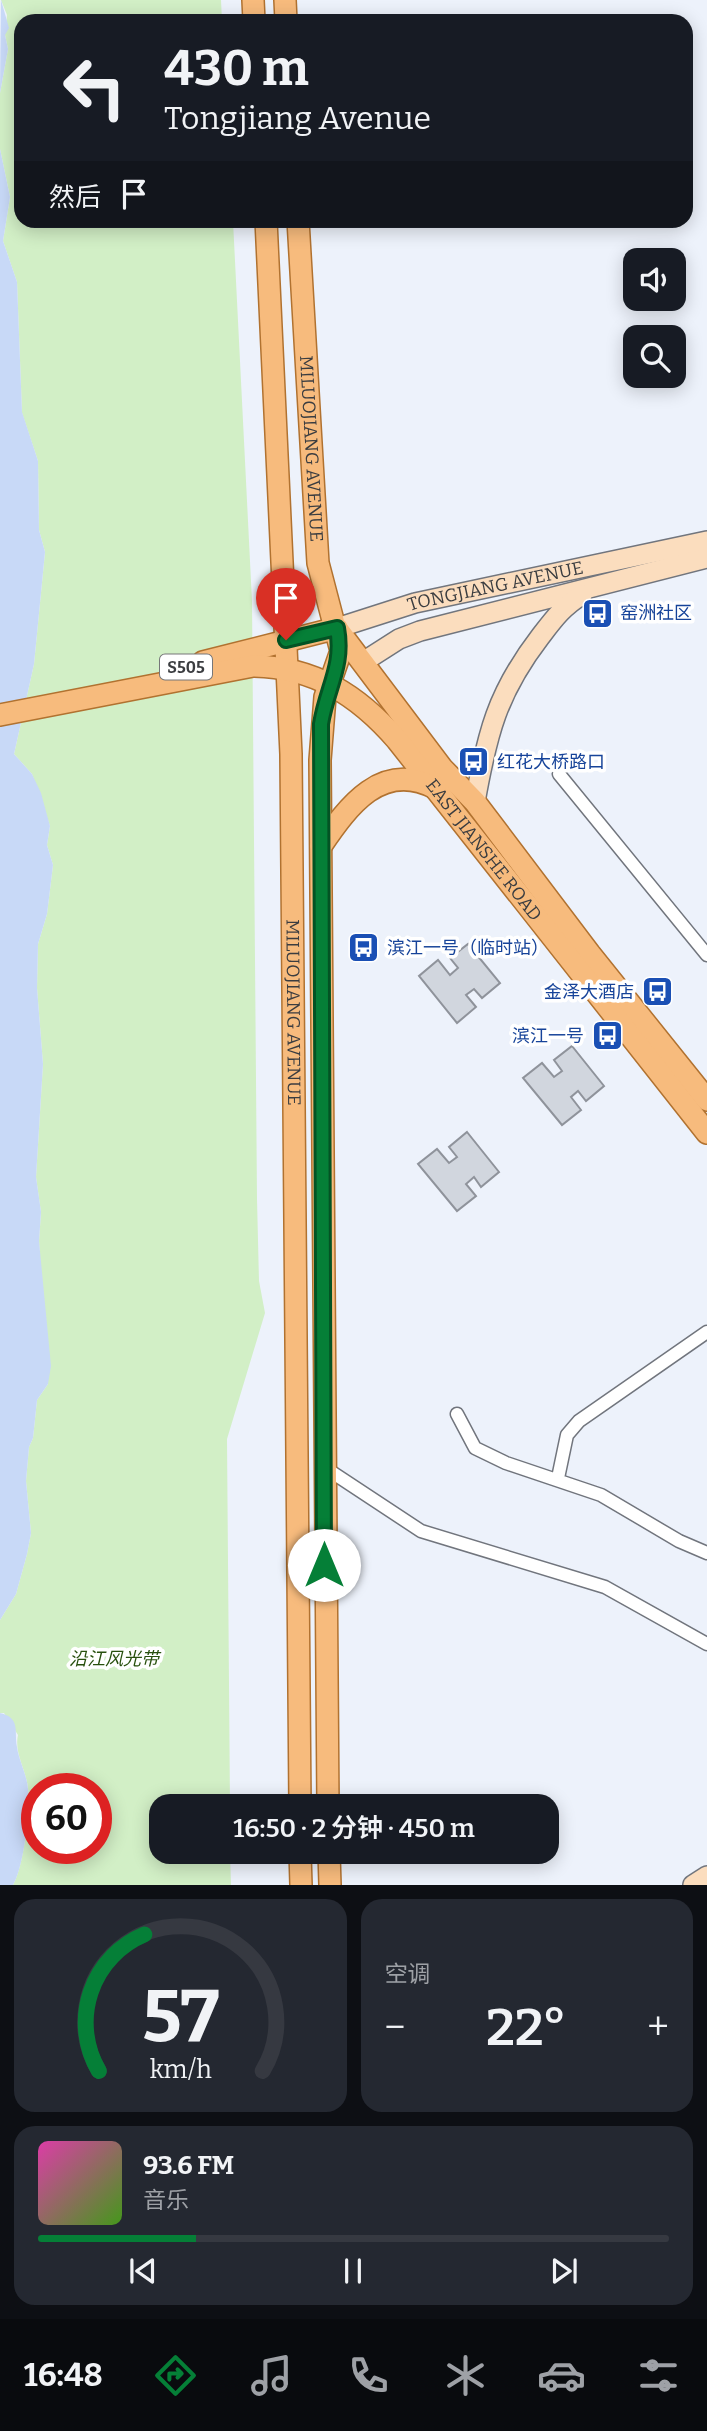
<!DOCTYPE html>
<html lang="zh">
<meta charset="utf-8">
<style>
body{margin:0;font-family:Bitter,"Noto Sans SC",serif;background:#242831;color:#f1f3f6;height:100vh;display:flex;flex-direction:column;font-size:26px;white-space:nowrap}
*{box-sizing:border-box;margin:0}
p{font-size:23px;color:#9ea1a6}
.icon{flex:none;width:38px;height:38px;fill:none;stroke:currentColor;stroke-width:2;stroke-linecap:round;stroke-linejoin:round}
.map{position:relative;height:1885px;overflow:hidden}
.panel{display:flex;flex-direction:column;gap:14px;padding:14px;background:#0d0f14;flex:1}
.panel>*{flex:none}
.top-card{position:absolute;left:14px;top:14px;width:679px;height:214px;border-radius:21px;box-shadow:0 4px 18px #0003;background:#171b24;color:#f1f3f6;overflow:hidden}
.fabs{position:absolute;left:623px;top:248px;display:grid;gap:14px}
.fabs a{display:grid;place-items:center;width:63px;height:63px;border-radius:14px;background:#171b24;box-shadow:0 4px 18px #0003;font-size:35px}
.speed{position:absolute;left:21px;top:1773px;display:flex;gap:14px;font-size:35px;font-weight:700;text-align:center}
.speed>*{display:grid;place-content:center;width:91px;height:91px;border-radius:50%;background:#171b24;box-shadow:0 4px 18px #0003;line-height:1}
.speed .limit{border:10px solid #d22;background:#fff;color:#111}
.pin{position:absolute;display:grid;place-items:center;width:60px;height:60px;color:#fff;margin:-72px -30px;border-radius:50% 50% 50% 0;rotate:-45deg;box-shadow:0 0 7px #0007}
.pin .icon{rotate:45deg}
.me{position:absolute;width:77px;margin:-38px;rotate:0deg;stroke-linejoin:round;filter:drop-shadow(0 0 5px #0008)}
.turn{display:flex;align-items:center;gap:24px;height:147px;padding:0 35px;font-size:32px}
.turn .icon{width:91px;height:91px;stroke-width:2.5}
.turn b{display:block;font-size:49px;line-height:60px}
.then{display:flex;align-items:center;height:66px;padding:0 35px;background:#0003;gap:14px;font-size:26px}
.big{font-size:52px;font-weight:600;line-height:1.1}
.panel .tile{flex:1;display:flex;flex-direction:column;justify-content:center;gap:10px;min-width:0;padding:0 24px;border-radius:21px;background:#242831}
.panel .dial{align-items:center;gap:0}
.dial svg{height:182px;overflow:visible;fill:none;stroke:#363941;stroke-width:7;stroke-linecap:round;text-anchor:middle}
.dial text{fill:#f1f3f6;stroke:none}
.song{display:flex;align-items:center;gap:21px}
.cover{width:84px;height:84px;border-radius:10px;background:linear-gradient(135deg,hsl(320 70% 55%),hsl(100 70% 35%))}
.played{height:7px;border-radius:4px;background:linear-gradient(90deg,#057f37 25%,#363941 25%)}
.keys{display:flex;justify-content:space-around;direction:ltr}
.heat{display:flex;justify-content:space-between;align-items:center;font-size:38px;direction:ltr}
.panel .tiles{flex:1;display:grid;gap:14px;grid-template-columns:1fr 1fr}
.tile:last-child{grid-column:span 2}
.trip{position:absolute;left:149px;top:1794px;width:410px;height:70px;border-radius:21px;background:#171b24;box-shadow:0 4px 18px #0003;font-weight:600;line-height:70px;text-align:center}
.dock{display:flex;height:112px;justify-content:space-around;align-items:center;background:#090b0e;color:#9ea1a6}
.dock .icon{width:49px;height:49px}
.dock .active{color:#057f37}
.dock b{font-size:32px;color:#f1f3f6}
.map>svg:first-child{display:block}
</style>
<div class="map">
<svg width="707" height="1885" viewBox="0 0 707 1885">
<rect width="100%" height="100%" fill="#edf2fb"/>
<path fill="#d2efc6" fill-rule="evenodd" d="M1,0h220l1,21h-201v199l212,1 19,380 5,598 2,82 6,32 -38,126 3,367h-69v46h69l1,33h-218c11,-19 17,-75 15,-97 -2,-18 -14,-35 -10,-53l-14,-22h-4v-93l16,-26 11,-40 4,-21 -5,-52 3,-34 4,-9 4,-38 11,-16 -9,-143 2,-29 -5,-35 7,-113 -6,-76 1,-44 9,-30 6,-49 -6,-20 3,-19 -18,-52 -18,-20 20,-90 11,-112 -6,-22 -1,-69 -16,-48 -5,-131 -14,-41 7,-44 -10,-48v-56l8,-44 -3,-14 2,-20zM37,1788h59v60h-59z"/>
<path fill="#c8d9f7" d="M1,0l8,28 -4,7 3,14 -8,44z
M0,149l10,48 -7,44 14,41 5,130 16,49 1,69 6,22 -11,112 -20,90 18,20 9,19 9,33 -3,19 6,20 -6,49 -9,30 -1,44 6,76 -7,113 5,35 -2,29 12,125 -3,18 -11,16 -4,38 -4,9 -3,34 5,52 -4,21 -11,40 -16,26z
M0,1713c21,5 14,18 17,34 2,14 10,28 11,42 2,23 -4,77 -15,96h-13z"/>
<path fill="#d1d6de" stroke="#8f939b" stroke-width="2" d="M468,944l32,39 -18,15 -8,-9 -8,6 10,12 -19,16 -38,-47 19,-16 12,15 8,-7 -8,-10z
M572,1046l32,40 -18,15 -8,-10 -7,6 10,13 -19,15 -39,-47 19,-15 12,14 8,-6 -8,-11z
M467,1132l32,40 -18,15 -7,-10 -8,7 10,12 -19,15 -39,-47 19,-15 12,14 8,-6 -8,-10z"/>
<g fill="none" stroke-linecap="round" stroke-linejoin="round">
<defs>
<path id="street" d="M559,774l148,181
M457,1414l18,34 31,15 95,32 78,46 28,12
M324,1467l97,64 184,56 102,57
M558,1478l9,-43 12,-14 128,-89"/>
<g id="secondary">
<path id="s1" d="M337,628l78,-25 292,-62"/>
<path d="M363,662l36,-23 21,-8 287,-73"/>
<path d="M475,802c12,-68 22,-109 65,-165 13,-17 23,-31 42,-42"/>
<path d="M693,1885l14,-9"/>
</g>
<g id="primary">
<path d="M253,0l1,21"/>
<path d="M285,0l1,21"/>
<path id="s2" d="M266,220l25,534 9,1052"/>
<path id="s3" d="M298,220l20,343 23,88 -16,46 -5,63 8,1046"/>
<path d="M338,630l104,138 33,34 115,152 117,146"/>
<path d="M203,662l134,-34"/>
<path id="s4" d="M0,715l253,-49c61,1 105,29 144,74l310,393"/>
<path d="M321,846c27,-40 61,-86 114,-58"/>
<path d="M300,1852l1,33"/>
<path d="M329,1852l1,33"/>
</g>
</defs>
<use href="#street" stroke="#71757d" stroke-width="15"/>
<use href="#secondary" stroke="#71757d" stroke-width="22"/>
<use href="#primary" stroke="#b17230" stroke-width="24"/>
<use href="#street" stroke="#fff" stroke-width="12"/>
<use href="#secondary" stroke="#fbddbe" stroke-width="19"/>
<use href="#primary" stroke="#f7bb7d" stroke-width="21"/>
</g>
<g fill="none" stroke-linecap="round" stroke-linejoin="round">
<defs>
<path id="route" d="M286,640l51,-12c7,38 -10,59 -16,96l3,841"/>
</defs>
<use href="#route" stroke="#035324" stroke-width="18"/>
<use href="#route" stroke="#057f37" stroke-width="12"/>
</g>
<defs>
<symbol id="bus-square" viewBox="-11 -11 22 22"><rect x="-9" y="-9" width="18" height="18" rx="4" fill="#1a4fb4" stroke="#fff"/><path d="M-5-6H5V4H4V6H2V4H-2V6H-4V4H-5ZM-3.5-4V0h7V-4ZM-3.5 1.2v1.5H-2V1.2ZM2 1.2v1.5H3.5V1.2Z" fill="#fff"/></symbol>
</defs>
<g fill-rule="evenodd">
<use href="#bus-square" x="580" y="596" width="35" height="35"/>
<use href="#bus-square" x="456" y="744" width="35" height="35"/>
<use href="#bus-square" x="346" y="930" width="35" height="35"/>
<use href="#bus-square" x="640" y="974" width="35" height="35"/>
<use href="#bus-square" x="590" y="1018" width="35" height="35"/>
</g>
<g text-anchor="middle" stroke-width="7" stroke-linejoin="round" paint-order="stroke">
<rect fill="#fff" stroke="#767779" stroke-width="2" x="160" y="654.5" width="52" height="25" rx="5"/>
<g font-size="16" font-weight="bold" fill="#3b3d40">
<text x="186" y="673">S505</text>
</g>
<g font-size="18" fill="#3b3d40" stroke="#fff">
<text dy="6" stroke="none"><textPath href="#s3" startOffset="229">MILUOJIANG AVENUE</textPath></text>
<text dy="6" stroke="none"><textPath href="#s1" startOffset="164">TONGJIANG AVENUE</textPath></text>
<text dy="6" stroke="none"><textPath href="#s4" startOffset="565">EAST JIANSHE ROAD</textPath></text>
<text dy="6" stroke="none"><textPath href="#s2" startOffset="793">MILUOJIANG AVENUE</textPath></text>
</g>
<g font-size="18" fill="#164399" stroke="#fff" text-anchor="start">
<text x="620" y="619">窑洲社区</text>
<text x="497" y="768">红花大桥路口</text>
<text x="387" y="954">滨江一号（临时站）</text>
<text x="634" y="998" text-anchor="end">金泽大酒店</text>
<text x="584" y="1042" text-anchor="end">滨江一号</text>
</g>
<g font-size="18" font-style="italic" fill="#28500e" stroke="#fff">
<text x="114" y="1665">沿江风光带</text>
</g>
</g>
</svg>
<div class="fabs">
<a><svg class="icon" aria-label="sound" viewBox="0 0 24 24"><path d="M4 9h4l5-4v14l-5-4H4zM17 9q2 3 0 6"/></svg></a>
<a><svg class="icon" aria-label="search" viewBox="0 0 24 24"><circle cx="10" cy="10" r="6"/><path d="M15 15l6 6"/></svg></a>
</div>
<div class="speed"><div class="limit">60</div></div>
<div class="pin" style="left:286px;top:640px;background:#d93025"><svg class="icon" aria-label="arrive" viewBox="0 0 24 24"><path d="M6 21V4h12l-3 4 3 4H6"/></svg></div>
<svg class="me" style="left:324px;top:1565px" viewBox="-20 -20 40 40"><circle r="19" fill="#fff"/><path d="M0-13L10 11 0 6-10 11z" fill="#057f37"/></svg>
<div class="trip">16:50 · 2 分钟 · 450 m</div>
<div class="top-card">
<div class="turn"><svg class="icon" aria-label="left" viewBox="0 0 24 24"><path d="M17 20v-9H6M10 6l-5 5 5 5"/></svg><div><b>430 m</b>Tongjiang Avenue</div></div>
<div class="then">然后<svg class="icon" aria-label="arrive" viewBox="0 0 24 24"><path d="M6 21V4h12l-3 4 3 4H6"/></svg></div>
</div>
</div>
<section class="panel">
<div class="tiles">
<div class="tile dial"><svg viewBox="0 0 100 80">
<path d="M14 69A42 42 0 1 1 86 69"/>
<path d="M14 69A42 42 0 0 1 34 9" stroke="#057f37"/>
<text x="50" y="56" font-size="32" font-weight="700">57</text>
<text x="50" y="72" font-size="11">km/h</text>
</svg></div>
<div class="tile"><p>空调</p>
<div class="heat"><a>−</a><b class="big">22°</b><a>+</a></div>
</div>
<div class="tile">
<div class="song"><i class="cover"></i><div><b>93.6 FM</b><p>音乐</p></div></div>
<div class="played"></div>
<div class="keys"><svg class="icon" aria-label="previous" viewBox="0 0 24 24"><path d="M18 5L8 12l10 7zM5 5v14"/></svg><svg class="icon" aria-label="pause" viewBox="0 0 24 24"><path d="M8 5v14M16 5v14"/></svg><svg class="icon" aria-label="next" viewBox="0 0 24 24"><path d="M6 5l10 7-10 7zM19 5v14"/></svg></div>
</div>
</div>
</section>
<nav class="dock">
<b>16:48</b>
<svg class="icon active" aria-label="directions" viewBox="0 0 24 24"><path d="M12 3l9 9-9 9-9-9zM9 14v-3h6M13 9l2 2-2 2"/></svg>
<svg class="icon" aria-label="music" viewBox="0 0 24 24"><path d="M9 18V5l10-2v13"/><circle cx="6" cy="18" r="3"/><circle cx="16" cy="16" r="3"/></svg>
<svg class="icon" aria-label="phone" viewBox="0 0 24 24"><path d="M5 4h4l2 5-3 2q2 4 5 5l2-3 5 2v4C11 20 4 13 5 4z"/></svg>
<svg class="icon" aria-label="climate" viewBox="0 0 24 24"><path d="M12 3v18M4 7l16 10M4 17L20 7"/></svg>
<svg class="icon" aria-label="car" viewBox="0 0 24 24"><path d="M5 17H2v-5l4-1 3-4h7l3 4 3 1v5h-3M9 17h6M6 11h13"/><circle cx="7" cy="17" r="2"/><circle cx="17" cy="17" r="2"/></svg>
<svg class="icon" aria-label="filters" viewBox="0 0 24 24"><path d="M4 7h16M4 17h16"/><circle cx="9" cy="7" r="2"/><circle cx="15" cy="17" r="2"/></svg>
</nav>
